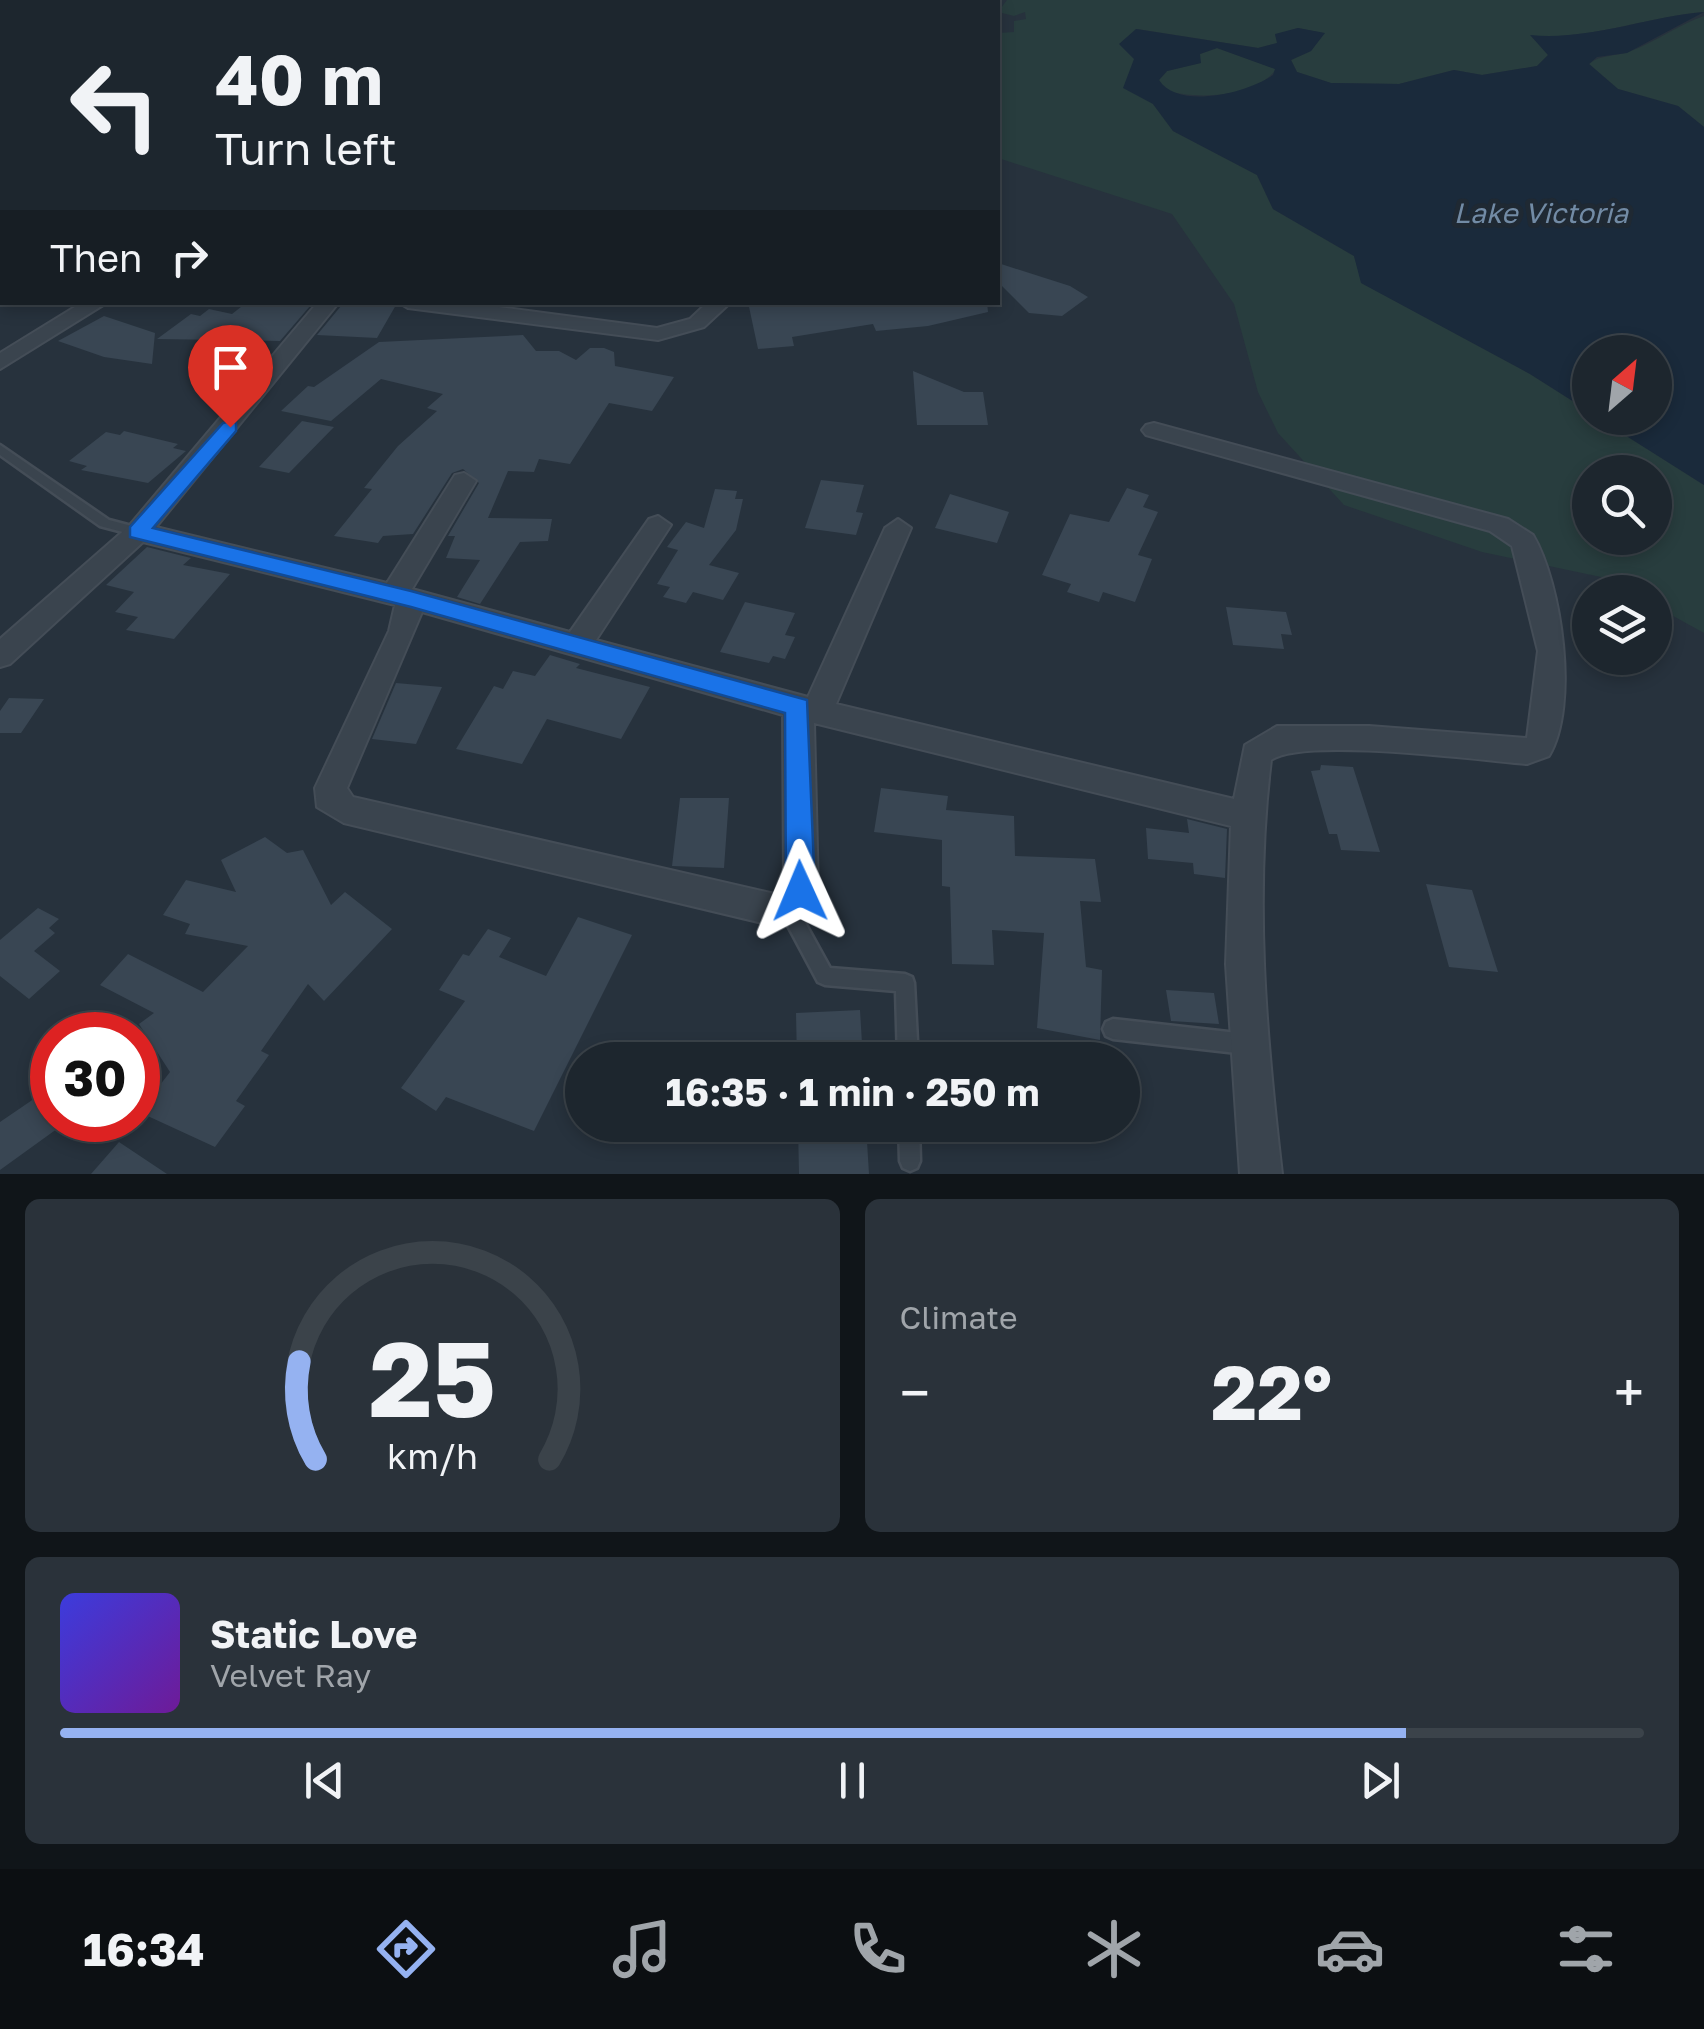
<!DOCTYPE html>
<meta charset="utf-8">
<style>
body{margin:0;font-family:"Golos Text",sans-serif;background:#2a323a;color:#f1f3f6;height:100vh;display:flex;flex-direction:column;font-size:38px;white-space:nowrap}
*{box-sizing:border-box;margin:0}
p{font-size:32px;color:#a0a5aa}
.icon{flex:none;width:55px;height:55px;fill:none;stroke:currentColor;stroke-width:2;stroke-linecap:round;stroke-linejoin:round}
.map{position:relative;height:1174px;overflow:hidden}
.panel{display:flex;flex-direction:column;gap:25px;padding:25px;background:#101519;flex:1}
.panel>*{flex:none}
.top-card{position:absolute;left:0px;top:0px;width:1000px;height:305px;box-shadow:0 5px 15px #0003,0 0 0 2px #3b434a;background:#1d262e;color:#f1f3f6;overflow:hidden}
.needle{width:65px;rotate:28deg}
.buttons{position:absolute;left:1572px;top:335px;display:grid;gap:20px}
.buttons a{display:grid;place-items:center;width:100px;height:100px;border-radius:50%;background:#1d262e;box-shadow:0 5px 15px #0003,0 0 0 2px #3b434a;font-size:50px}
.speed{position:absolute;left:30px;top:1012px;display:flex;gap:20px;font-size:50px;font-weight:700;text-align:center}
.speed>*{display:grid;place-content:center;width:130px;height:130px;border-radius:50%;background:#1d262e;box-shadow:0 5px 15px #0003,0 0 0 2px #3b434a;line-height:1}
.speed .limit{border:15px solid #d22;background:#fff;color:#111}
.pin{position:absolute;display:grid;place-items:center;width:85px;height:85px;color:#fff;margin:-102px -42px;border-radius:50% 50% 50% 0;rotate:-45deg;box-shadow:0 0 10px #0007}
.pin .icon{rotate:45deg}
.me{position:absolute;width:110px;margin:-55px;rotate:359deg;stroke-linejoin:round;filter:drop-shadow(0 0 8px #0008)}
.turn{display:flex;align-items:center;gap:35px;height:210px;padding:0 50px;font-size:45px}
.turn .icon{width:130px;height:130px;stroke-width:2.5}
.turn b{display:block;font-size:70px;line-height:85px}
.then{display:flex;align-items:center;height:95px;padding:0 50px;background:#0003;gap:20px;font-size:38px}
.big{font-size:75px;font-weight:700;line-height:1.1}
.panel .card{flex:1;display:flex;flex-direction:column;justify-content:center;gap:15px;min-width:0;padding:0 35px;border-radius:15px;background:#2a323a}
.panel .dial{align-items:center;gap:0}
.dial svg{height:260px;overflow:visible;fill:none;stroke:#3b434a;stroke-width:7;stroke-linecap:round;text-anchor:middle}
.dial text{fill:#f1f3f6;stroke:none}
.song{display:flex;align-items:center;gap:30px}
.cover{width:120px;height:120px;border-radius:15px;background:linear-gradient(135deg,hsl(240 70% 55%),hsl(280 70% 35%))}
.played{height:10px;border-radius:5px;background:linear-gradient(90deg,#95b2f1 85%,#3b434a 85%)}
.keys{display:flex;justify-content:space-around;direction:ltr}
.heat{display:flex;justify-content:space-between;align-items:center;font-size:55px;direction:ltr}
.panel .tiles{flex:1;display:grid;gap:25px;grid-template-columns:1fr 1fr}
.card:last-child{grid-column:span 2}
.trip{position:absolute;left:565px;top:1042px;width:575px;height:100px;border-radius:50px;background:#1d262e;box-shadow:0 5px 15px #0003,0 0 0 2px #3b434a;font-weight:700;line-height:100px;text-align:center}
.dock{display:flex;height:160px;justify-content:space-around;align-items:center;background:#0c0f12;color:#a0a5aa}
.dock .icon{width:70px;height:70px}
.dock .active{color:#95b2f1}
.dock b{font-size:45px;color:#f1f3f6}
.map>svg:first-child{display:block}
</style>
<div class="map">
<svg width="1704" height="1174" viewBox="0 0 1704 1174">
<rect width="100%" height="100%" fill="#27323d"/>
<path fill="#283d3e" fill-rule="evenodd" d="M1007,0h697v12c-57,5 -115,28 -172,24l16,19 -11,11 -55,9 -28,-5 -55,14 -68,-1 -34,-11 -6,-12 20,-9 12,-18 -25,-5 -23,7 3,8 -20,5 -121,-19 16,75 20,27 84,44 16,34 81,47 8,27 168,91 60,38v6h8l106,67v148l-49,-27v-14h-25l-29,-15 -119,-25 -138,-47 -66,-72 -20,-41 -24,-88 -62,-90 -174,-56v-125l16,-1v-11l12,-2 -1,-7 -11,4 -16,-4zM1590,472h65v66h-65z
M1704,16v111l-26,-21 -60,-17 -29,-25c12,-10 25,-7 39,-12 27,-9 49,-27 76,-36z
M1217,48l59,21c-19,29 -81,31 -111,21l-6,-10 8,-9 33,-8v-9z"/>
<path fill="#1a2a3b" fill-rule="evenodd" d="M1704,12l-77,41 -30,4 -8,7 29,25 60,17 26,21v358l-106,-67h57v-66h-65v60l-60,-38 -169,-91 -7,-27 -81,-47 -16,-34 -84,-44 -20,-27 -30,-16 11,-29 -15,-15 17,-15 122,19 19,-5 -2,-9 23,-6 27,5 -14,18 -20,9 6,12 34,11 68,1 55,-14 28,5 55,-9 11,-11 -18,-20c58,6 116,-18 174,-23zM1217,48l58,21 -2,6c-24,17 -94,36 -114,5l8,-9 34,-8 -1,-9z"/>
<path fill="#394653" d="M998,263l72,23 18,11 -26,19 -33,-3 -31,-31z
M748,302h239l1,10 -60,14 -52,5 -3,-7 -81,13 2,9 -36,3z
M246,303l64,3 -30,35 -123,-2 34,-25 9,2 9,-7 23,5z
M364,303l32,2 -19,33 -60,-3 24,-29z
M104,316l51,17 -3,31 -48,-7 -46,-16z
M523,335l13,16h23l17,9 14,-12h14l10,4 1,14 59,11 -22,34 -43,-8 -39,61 -31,-5 -5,13 -26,-1 -20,47 64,1 -4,22 -28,1 -40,62 -23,-7 23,-37 -34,-2 9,-22h-7l31,-53 -16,-14 -11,4 -39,61 -30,2 -5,7 -44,-7 38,-47 -8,-1 34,-42 39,-35 -10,-3 16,-14 -62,-15 -50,42 -50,-10 27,-25 6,1 65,-45z
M913,371l51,21h19l5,33h-71z
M302,421l32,6 -45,46 -30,-6z
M124,431l54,13 -5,4 13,3 -38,32 -67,-13 6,-4 -18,-5 37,-29 14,3z
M821,480l43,5 -8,27 7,1 -7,22 -51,-7z
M1127,488l22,7 -6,12 15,5 -20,43 14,4 -17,43 -32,-10 -4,10 -32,-10 4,-8 -29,-9 28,-61 39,8z
M715,489l22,2 -2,8h8l-7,31 -27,35 30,8 -16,27 -30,-8 -7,11 -23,-6 7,-10 -13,-3 21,-34 -11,-3 19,-25 18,6z
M950,494l59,18 -12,31 -62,-15z
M147,547l44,11 -8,7 47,9 -56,65 -48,-9 12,-13 -23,-5 19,-20 -28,-7z
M745,602l50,11 -10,22 10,2 -10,22 -12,-3 -4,7 -49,-11z
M1226,607l60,5 6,23 -11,-1 3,15 -51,-4z
M550,655l30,9 -4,4 74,19 -29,52 -74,-20 -25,45 -66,-15 38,-63 9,3 10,-18 22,5z
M396,683l46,4 -26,57 -44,-5z
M9,698l35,1 -23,34h-21v-22z
M1321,765l32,2 27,85 -39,-2 -4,-16h-8l-18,-63 9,-1z
M881,788l67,8 -2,14 68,6 1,40 80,3 6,43 -21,-1 6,66 16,3 -2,70 -63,-12 7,-95 -52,-3 2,35 -42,-1 -2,-77 -8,-1v-46l-68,-8z
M680,798h49l-5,70 -52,-2z
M1187,819l40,10 -2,49 -31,-4 -1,-11 -45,-4 -2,-31 43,5z
M265,837l22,16 16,-3 28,55 14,-13 47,37 -68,72 -16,-17 -47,67 8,4 -33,46 9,5 -30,41 -76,-35 31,-40 -31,-48 15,-11 -54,-28 28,-31 75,38 45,-46 -63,-12 5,-10 -27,-9 23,-35 50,12 -15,-32z
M1426,884l46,6 26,82 -49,-5z
M38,908l21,11 -10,9 6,5 -21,18 26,20 -31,28 -29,-23v-36z
M578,917l54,18 -98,196 -88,-34 -10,14 -35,-23 64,-87 -26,-11 24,-36 6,2 19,-27 23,9 -12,19 47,19z
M1166,990l48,3 5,31 -48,-3z
M860,1010l3,50h-66l-1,-47z
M44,1092l8,28 9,6 -61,44v-48z
M798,1125h68l3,49h-70z
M119,1142l48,32h-76z"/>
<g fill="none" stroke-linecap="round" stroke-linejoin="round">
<defs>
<path id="service" d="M0,445l109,75 34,9 2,3 -2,3 -5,1 -38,-10 -100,-71z
M787,899l6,2 37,67 75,6 7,3 2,6 4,77h-20l-2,-69 -71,-6 -7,-3 -40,-75 3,-6z
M1113,1019l133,15 7,3 3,7 -3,7 -7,3 -133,-15 -7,-3 -3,-7 3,-7z
M899,1125h20l1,36 -3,7 -7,3 -7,-3 -3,-7z"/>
<path id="minor" d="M0,14h2v8h-2z
M0,66h2v8h-2z
M0,189h2v11h-2z
M83,302h25l-108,67v-16z
M318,302h21l-183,225 231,56 68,-108 9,-2 12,8 -64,108 158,43 79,-113 9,-3 13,9 -75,115 212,57 77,-169 13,-9 13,9 -75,176 398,95 11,-54 32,-19h92l158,12 11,-87 -26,-105 -22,-15 -344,-96 -4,-5 4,-5 8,-2 354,96 25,16c29,49 46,171 16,221l-22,8c-48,-4 -224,-27 -256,-4 -17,139 -5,276 11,414h-42l-14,-210 5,-138 -417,-103 4,168 -19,27 -24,8 -431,-103 -27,-16 -2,-19 74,-157 6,-26 -252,-63 -133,122 -10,3v-28l129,-113zM422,612l361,103 1,170 -9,9 -422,-97 -6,-9z
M398,302h63l196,26 33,-9 18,-17h23l-27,25 -46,13 -250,-32z"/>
</defs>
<use href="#service" stroke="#444d57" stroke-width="5"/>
<use href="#minor" stroke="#444d57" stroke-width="4"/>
<use href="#service" fill="#3a444e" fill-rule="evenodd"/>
<use href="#minor" fill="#3a444e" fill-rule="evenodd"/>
</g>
<path fill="#1a73e8" stroke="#114b97" stroke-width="2.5" d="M230,421l6,2v8l-83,97 258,63 396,109 8,191 -4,9 -11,4 -10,-4 -4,-9 -1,-178 -374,-106 -281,-70v-10l93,-104z"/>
<g text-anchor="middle" stroke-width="10" stroke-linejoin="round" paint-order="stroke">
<g font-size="28" font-style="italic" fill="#728ba5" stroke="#1f2933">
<text x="1541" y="223">Lake Victoria</text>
</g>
</g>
</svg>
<div class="buttons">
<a><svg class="needle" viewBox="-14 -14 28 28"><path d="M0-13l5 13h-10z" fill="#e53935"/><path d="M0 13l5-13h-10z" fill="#a0a5aa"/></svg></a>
<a><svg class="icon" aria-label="search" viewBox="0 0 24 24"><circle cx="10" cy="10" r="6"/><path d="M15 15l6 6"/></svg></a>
<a><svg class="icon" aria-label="layers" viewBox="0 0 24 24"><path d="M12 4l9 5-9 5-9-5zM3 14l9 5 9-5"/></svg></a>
</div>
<div class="speed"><div class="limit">30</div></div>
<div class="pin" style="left:230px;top:427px;background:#d93025"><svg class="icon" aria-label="arrive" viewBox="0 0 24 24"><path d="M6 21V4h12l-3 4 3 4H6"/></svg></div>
<svg class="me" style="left:800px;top:891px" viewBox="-20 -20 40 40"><path d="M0-17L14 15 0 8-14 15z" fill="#1a73e8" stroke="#fff" stroke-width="4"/></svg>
<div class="trip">16:35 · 1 min · 250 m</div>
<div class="top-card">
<div class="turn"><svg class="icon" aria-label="left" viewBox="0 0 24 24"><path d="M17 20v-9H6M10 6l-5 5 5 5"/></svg><div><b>40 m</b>Turn left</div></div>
<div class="then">Then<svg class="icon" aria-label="right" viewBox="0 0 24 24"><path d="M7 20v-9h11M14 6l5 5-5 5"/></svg></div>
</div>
</div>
<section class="panel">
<div class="tiles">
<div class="card dial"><svg viewBox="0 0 100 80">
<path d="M14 69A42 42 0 1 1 86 69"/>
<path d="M14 69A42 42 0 0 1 9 39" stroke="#95b2f1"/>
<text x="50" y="56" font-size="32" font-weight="700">25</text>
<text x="50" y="72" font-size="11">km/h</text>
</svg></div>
<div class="card"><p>Climate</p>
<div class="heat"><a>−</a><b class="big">22°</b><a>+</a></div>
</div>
<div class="card">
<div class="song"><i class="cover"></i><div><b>Static Love</b><p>Velvet Ray</p></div></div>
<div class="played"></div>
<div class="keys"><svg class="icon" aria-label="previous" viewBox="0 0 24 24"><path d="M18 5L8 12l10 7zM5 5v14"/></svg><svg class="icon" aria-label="pause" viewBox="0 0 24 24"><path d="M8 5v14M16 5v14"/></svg><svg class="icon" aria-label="next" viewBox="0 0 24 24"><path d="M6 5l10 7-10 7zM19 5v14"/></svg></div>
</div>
</div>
</section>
<nav class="dock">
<b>16:34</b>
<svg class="icon active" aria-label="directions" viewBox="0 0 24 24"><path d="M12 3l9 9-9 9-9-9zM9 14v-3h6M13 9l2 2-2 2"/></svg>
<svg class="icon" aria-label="music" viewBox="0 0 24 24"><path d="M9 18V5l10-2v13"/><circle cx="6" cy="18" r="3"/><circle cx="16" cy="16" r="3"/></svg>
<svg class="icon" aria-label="phone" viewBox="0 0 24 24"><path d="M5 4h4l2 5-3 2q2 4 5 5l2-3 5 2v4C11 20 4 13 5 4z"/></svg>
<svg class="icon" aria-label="climate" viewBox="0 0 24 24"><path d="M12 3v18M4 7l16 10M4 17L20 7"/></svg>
<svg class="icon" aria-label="car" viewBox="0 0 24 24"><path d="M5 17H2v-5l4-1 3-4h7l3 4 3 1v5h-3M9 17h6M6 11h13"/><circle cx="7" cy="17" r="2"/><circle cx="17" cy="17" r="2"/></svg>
<svg class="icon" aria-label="filters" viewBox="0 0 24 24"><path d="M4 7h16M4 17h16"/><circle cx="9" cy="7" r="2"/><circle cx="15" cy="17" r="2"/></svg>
</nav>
